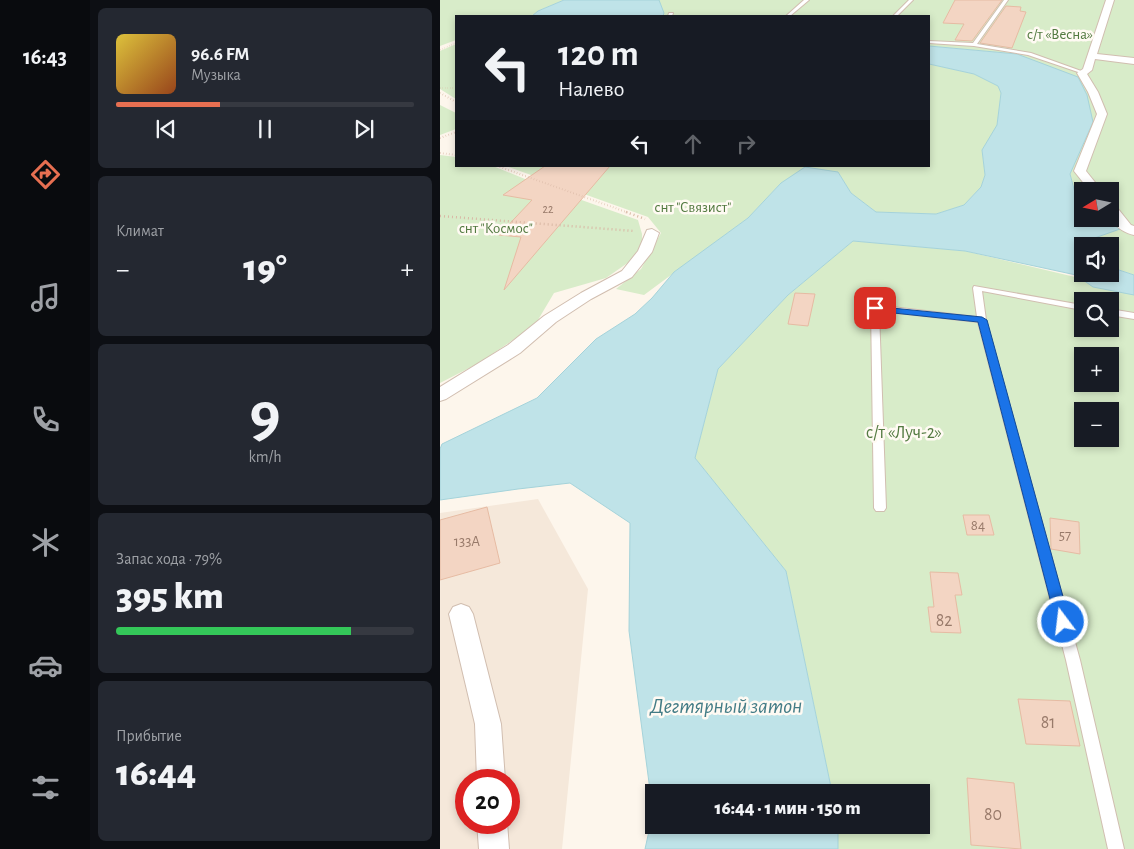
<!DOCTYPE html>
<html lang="ru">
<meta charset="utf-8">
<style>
body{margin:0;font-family:"Alegreya Sans",sans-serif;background:#242831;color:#f1f3f6;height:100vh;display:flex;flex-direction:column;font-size:19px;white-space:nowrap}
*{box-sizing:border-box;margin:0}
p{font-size:16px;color:#9ea1a6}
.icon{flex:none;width:28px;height:28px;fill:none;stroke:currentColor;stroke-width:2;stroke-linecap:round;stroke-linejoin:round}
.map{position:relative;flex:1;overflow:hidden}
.panel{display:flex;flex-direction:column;gap:8px;padding:8px;background:#0d0f14;width:350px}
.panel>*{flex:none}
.guide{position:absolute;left:15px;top:15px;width:475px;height:152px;border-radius:0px;box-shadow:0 2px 8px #0003;background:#171b24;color:#f1f3f6;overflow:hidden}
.needle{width:32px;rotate:260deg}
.tools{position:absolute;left:634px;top:182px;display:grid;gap:10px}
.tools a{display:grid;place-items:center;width:45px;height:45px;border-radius:0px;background:#171b24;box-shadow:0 2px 8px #0003;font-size:25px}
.speed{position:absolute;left:15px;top:769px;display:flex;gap:10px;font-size:25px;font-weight:700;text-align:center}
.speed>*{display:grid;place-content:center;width:65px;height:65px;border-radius:50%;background:#171b24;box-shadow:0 2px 8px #0003;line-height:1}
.speed .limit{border:8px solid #d22;background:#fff;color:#111}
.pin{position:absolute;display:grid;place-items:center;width:42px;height:42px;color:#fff;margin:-21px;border-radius:10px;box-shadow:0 2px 8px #0006}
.me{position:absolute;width:55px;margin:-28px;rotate:345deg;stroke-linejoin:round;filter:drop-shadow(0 0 4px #0008)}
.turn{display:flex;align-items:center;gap:18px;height:105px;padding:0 20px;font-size:22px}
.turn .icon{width:65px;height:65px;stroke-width:2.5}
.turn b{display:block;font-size:35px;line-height:42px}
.lanes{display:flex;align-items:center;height:48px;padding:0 20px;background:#0003;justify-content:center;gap:25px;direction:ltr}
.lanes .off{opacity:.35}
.big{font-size:38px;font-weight:800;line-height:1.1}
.panel .widget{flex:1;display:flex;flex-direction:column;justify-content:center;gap:8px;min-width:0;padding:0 18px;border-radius:8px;background:#242831}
.panel .dial{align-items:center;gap:0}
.dial b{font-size:65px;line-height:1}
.song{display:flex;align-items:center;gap:15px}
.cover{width:60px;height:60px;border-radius:8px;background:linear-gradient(135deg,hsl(50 70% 55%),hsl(20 70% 35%))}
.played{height:5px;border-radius:2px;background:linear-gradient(90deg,#e76f51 35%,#363941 35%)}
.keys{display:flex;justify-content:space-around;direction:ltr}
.heat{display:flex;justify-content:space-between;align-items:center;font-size:28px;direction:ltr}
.charge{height:8px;border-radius:4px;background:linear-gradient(90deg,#34c759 79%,#363941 0)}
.trip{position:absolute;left:205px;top:784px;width:285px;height:50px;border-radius:0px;background:#171b24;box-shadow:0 2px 8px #0003;font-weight:800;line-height:50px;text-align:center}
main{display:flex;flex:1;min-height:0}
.tabs{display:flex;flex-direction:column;width:90px;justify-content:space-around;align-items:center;background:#090b0e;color:#9ea1a6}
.tabs .icon{width:35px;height:35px}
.tabs .active{color:#e76f51}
.tabs b{font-size:22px;color:#f1f3f6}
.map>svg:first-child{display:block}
</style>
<main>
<nav class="tabs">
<b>16:43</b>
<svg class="icon active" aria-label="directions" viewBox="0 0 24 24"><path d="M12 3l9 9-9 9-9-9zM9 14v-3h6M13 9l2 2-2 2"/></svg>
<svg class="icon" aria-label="music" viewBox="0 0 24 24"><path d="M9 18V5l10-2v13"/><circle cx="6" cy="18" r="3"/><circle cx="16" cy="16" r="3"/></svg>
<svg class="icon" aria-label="phone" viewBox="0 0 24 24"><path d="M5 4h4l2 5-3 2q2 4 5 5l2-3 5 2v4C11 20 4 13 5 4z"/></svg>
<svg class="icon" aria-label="climate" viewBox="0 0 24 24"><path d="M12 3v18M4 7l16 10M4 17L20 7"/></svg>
<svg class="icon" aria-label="car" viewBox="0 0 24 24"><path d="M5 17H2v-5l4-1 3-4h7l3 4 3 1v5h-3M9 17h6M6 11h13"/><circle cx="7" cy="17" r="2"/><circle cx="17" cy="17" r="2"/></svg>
<svg class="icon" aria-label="filters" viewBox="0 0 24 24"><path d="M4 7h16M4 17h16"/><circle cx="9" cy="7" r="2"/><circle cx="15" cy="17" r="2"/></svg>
</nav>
<section class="panel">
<div class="widget">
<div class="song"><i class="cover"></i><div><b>96.6 FM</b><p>Музыка</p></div></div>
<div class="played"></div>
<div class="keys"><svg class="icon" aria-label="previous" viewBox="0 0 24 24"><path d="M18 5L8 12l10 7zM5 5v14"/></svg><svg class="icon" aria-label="pause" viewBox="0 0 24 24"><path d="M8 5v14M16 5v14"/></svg><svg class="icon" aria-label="next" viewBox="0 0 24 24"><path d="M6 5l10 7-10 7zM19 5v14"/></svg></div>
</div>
<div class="widget"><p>Климат</p>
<div class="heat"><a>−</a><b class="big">19°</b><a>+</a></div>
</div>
<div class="widget dial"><b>9</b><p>km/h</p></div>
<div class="widget"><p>Запас хода · 79%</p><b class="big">395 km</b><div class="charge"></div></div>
<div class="widget"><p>Прибытие</p><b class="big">16:44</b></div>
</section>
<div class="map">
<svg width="694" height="849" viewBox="0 0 694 849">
<rect width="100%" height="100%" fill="#fdf6ec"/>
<path fill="#f5e8da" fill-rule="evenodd" d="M98,499l50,90 -26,260h-122v-336zM26,780h43v42h-43z"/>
<path fill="#d8ecc9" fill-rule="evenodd" d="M0,0h124l-26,11 -6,5h-76v24l-16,6z
M219,0h447l-22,67 -6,9 13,-4 5,-14 38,4v213l-24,-8v-21h-21v-6l30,-11 -17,-10h8v-28h-28v16l-4,-3 -8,-30 23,-52 -76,-68 -88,-8v-30h-270z
M673,0h21v60l-38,-4z
M16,44v55l-16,-10v-38z
M489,64l45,10 24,12 3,7 -4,33 -15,24 3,25 -4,12 -17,18 -28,9 -60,-2 -25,-19 -13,-21 -57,11 -33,35 -104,77 -28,-6 25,-20 20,-36 -13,-16 -142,-51h423z
M0,105l16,8v16l-16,6z
M0,155l16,2v9h37l49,20 96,34 4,14v11l-13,17 -23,16 -52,15 -19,32 -56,38 -39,20z
M413,241l112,10 169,40v558h-296v-24h83v-33h-89l-46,-221 -91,-113 23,-89 70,-74zM642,301h28v28h-28zM642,356h28v28h-28zM642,411h28v28h-28z"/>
<path fill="#bfe3e8" stroke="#a5d3da" d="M124,0h95l5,13 -1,3h-131l6,-5z
M489,46l88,8 61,23 9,18 6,27 -23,52 8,30 4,3v12h20l18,10 -31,11v6h-7v28h28v-7l24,8v20l-41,-8 -17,-12 -111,-24 -112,-10 -65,54 -70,74 -23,89 91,113 46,221h-178v33h184v24h-193l8,-36 -24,-182 1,-108 -60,-40 -52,6 -78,11v-51l2,-5 95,-46 59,-59 39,-25 17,-16 22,-26 74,-54 33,-35 24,-16 33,5 13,21 25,19 60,2 28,-9 17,-18 4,-12 -3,-25 15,-25 4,-32 -3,-7 -24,-12 -45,-10z"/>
<path fill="#f3d5c3" stroke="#e6bba3" d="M515,0h47l-30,41 -17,-1 9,-16 -21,-1z
M566,6l15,1 -1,4 6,1 -14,36 -32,-5z
M105,166h65l-106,124 17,-53 -22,-2 33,-35 -29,-5z
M355,293l20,1 -7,32 -20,-2z
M47,507l13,56 -60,17v-60z
M523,515h26l5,20h-27z
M610,518l29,4 1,32 -29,-5z
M490,572l28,1 4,22h-7l6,38 -30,-1 -3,-25h6z
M578,699l52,2 10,45 -54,-2z
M527,778l47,5 7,66 -50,-4z"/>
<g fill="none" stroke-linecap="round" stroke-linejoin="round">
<defs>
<path id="lane" d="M364,0h5l-19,16h-4z
M469,0h4l-16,16h-4z
M564,0h4l-31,44 54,9 53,19v2l-56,-19 -54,-9 -45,-3v-2l44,2z
M229,13h4l-1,3h-4z
M534,286l108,19v5l-100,-19 4,29 94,340 44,189h-16l-42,-189 -88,-338 -99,-11 7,197 -2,3h-8l-2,-3 -3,-200 4,-3 102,12 -4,-29z
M670,309l24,4v6l-24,-4z"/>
<path id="street" d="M666,0h8l-17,54 37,4v6l-39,-5 -3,11 -5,4 11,18 9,22 -21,57 16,20h-12l-16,-20 23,-57 -9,-22 -11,-19 6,-4z
M670,204l5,1 16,20 3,1v9c-17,-4 -24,-14 -24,-31z
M212,229l7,4 -7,19 -20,25 -41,22 -35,23 -36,31 -74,46 -6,2v-14l68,-42 36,-29 37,-23 41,-22 16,-20 9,-21z
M21,604l8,3 4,7 28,110 4,56h-28l-2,-56 -26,-110 4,-7z
M37,822h30l2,27h-30z"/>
</defs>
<use href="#lane" stroke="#d1beb0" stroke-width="2"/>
<use href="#street" stroke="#d1beb0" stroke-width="2"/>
<path stroke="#d9b8a5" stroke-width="1" stroke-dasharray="0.5 2" stroke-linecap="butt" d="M0,50l16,-7
M0,88h16"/>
<path stroke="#d9b8a5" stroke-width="2" stroke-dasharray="0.5 2.5" stroke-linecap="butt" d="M0,93l16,9
M0,138l16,-6
M0,153l16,2
M57,166l132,47"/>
<path stroke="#d9b8a5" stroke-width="2.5" stroke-dasharray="1 3" stroke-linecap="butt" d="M186,212l19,7
M0,216l194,15"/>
<use href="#lane" fill="#fff" fill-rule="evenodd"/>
<use href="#street" fill="#fff" fill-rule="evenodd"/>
</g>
<path fill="#1a73e8" stroke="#114b97" d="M432,306l110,11 5,3 83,302 -2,5 -5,1 -5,-1 -2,-5 -78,-300 -103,-11 -5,-3z"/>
<g text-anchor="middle" stroke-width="5" stroke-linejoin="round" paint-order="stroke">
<g font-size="12" fill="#987a6a">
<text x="108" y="213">22</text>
</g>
<g font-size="15" fill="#537a41" stroke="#fffaf3">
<text x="620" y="39">с/т «Весна»</text>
<text x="253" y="212">снт "Связист"</text>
<text x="56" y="233">снт "Космос"</text>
</g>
<g font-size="15" fill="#987a6a">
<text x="538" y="530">84</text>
<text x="625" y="540">57</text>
<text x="27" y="546">133А</text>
</g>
<g font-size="18" fill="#537a41" stroke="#fffaf3">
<text x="464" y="438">с/т «Луч-2»</text>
</g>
<g font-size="18" fill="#987a6a">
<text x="504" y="626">82</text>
<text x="608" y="728">81</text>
<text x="553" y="820">80</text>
</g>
<g font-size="22" font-style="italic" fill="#437c86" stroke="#fffaf3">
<text x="286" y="713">Дегтярный затон</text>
</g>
</g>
</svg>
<div class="tools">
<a><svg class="needle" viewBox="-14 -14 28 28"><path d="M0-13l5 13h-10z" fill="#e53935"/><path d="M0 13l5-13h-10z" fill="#9ea1a6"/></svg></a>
<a><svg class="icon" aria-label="sound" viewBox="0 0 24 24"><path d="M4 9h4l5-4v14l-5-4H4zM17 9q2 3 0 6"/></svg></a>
<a><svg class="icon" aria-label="search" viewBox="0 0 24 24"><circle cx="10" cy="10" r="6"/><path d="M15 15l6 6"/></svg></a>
<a>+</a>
<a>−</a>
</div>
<div class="speed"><div class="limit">20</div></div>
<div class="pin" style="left:435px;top:308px;background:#d93025"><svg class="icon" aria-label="arrive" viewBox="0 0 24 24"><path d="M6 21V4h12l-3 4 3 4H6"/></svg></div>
<svg class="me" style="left:623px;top:622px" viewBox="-20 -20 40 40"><circle r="17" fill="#1a73e8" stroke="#fff" stroke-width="3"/><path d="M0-11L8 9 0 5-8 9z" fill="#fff"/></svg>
<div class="trip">16:44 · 1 мин · 150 m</div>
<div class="guide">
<div class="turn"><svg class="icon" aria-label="left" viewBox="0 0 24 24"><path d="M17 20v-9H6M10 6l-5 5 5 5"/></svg><div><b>120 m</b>Налево</div></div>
<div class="lanes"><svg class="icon" aria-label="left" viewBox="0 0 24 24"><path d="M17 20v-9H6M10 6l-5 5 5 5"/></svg><svg class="icon off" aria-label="ahead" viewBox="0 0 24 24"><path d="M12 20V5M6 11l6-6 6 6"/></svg><svg class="icon off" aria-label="right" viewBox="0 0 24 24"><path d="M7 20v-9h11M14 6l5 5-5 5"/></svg></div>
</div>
</div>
</main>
